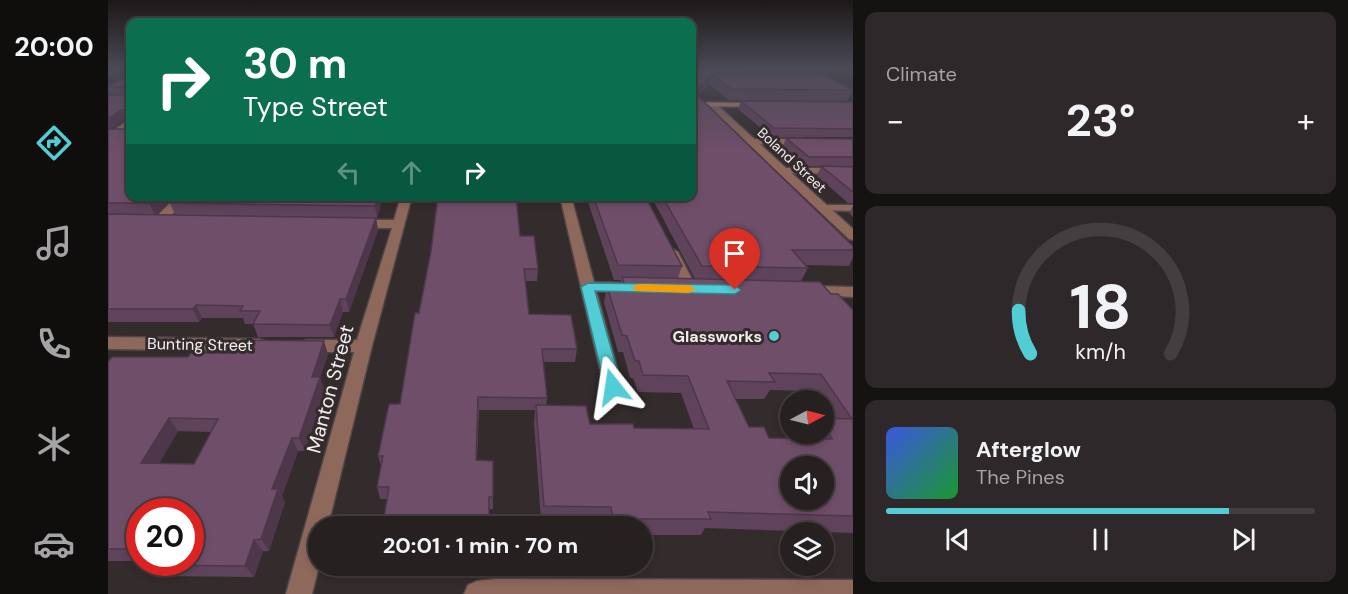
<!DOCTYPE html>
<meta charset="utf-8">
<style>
body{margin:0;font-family:"DM Sans",sans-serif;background:#2f282a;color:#f1f3f6;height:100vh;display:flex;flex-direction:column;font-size:22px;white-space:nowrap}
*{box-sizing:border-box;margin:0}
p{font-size:20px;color:#a4a3a5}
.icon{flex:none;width:33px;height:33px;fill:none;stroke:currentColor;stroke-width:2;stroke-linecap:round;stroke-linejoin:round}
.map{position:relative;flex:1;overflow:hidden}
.panel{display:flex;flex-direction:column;gap:12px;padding:12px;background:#151212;width:495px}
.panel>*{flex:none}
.hud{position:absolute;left:18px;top:18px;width:570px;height:183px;border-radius:12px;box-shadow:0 3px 9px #0003,0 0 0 2px #433e3f;background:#0b6e4f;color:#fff;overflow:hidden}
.needle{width:39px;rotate:83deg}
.fabs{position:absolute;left:672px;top:390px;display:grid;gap:12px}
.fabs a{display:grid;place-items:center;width:54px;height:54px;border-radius:50%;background:#272021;box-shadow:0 3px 9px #0003,0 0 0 2px #433e3f;font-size:30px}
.speed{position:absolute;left:18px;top:498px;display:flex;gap:12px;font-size:30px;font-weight:700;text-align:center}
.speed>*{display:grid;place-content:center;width:78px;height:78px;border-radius:50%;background:#272021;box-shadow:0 3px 9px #0003,0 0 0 2px #433e3f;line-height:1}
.speed .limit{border:9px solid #d22;background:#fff;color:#111}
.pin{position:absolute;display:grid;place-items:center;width:51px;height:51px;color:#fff;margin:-62px -26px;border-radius:50% 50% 50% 0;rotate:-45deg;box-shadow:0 0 6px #0007}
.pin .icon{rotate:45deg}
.me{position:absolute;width:66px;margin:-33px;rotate:345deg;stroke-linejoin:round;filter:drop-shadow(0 0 4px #0008)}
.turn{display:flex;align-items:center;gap:21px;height:126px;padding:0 18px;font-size:27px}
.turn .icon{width:78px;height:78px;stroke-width:2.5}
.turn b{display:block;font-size:42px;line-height:51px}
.lanes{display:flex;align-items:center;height:57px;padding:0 18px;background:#0003;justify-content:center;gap:30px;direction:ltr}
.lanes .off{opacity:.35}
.big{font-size:45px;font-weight:700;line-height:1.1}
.panel .card{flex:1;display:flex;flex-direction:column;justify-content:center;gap:9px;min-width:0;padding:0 21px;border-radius:12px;background:#2f282a}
.panel .dial{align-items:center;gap:0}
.dial svg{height:156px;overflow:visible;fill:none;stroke:#433e3f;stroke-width:7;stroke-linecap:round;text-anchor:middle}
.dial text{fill:#f1f3f6;stroke:none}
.song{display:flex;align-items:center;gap:18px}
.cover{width:72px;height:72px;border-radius:9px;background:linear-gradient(135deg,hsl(230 70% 55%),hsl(130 70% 35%))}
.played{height:6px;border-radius:3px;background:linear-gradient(90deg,#52ccd5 80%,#433e3f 80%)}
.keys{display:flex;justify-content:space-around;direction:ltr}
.heat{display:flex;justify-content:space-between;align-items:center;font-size:33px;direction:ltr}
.trip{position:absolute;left:200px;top:516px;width:345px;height:60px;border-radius:30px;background:#272021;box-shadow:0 3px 9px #0003,0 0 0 2px #433e3f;font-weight:700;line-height:60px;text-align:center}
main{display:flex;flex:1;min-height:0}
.tab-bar{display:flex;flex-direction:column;width:108px;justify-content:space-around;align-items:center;background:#100d0d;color:#a4a3a5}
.tab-bar .icon{width:42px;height:42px}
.tab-bar .selected{color:#52ccd5}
.tab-bar b{font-size:27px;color:#f1f3f6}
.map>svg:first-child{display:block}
</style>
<main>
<nav class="tab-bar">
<b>20:00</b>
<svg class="icon selected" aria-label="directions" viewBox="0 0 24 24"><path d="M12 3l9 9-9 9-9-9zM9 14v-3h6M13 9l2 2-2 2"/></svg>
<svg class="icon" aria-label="music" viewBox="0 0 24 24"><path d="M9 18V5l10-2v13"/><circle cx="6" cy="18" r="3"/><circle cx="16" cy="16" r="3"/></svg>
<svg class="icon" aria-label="phone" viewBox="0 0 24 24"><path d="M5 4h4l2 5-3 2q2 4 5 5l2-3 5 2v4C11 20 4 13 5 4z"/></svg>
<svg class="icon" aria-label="climate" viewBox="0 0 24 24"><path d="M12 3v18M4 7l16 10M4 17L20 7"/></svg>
<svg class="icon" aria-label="car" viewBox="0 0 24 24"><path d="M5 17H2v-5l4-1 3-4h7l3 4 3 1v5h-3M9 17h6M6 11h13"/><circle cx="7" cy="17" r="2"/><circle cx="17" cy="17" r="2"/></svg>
</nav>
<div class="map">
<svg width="745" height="594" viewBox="0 0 745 594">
<rect width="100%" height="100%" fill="#342b2c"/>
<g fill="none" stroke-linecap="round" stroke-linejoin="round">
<defs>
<path id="service" d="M644,139h51l5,3 -5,3 -54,-1 -2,-2z
M675,168h70v6l-74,-1 -1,-2z
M452,196h11l51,191 -3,5 -6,2 -6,-2 -3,-5z
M715,205h30v6l-34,-1v-4z"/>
<path id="minor" d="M601,103h6l138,126v11l-4,-1 -140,-132z
M19,121h3v6l-22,14v-7z
M69,196h12l-26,28h-8v-6z
M293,196h11l-40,150 -44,180h-10l1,40 -7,28h-26l68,-242h-47l-6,-2 -2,-4 2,-4 6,-2h50l35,-112h-35l-6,-4 6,-4h37z
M563,248l7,4 19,37 -2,3 -5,2 -7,-5 -19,-37z
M480,282l39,1 7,5 -7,5 -44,-3 -2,-3z
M702,286l43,1v10l-48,-3 -2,-3 2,-3z
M0,337l151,2 6,2 2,4 -2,4 -6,2 -151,-2z
M388,579l357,1v14h-389l4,-9 9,-4z"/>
<path id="secondary" d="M584,102l65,1 4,2 -4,2 -65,-1z"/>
</defs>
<use href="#service" stroke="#4f4647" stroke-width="3"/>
<use href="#minor" stroke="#4f4647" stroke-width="3"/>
<use href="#secondary" stroke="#4f4647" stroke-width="3"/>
<use href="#service" fill="#8f685c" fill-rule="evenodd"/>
<use href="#minor" fill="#8f685c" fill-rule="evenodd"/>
<use href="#secondary" fill="#c68975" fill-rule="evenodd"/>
</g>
<path fill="#5f435a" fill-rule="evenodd" d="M584,71l161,19 -6,11 -119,-1 -19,-16 -12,13 156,149v12l-4,8 -44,-1 3,3 -7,13 30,13 21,15 1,-1v225l-148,-5 -4,7h-59v-9h-36l-1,-3 -64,-2 -7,-99 1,-12h-56l-2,50 16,37v12h-4v17h-106v-2l4,-25h-7l-3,-12 4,-21 -3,-10 22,-52 31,-153 7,-55h103v6h-25l4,34 18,33 -1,12h-12l4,33 48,35 -2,13h-32l4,36 -1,8 44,18 44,4 60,1 -13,-36 -43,-1 -5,-14h-3l-7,-26h-5l-14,-50 3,-16h13l1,-6h-7l-26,-78h-12l-2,-6h71l37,70 -4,12 17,1 -44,-83h41zM662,390l39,1 6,9h9v13l3,5h-3v16h-16l-1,1 2,3h-40l-20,-11 -14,-28h29z
M22,75v121h44l-19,19 221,3 2,12 -29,82h-6l-9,25h-76l-5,-13h-8l-2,-6h-41l-3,4h-91v-227h2l-2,-4v-4zM18,119h1v10h-16z
M633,101l112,1v35h-82l-33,-28z
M678,138l67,1v27h-48l-22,-19z
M713,166l32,1v36h-5l-31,-27z
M275,196l-6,22 -202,-3 -5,-12z
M745,206v11l-4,-4z
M220,354l-8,24 5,12 -20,61h-7l-16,45 3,6 -16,49h-6l-9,26 -97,-1 -13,-11 46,-3 -50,-50v49h-32v-199l80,-5zM70,431l33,1 -17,32 -35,-1z"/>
<path fill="#4e374a" d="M604,74l-3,10 -15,16h-2l1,-10z
M13,110l5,9 -18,12v-12z
M49,196h17l-19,19 -6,-12z
M270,196h5l-6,22 -2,-12z
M268,218l2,12 -29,82 -3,-13z
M232,299l3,13 -9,25 -4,-12z
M88,305l6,13 -3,4 -6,-13z
M216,341l4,13 -8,24 5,12 -20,61 -6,-13 13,-61z
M61,418l9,13 -26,45 -11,-13z
M184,438l6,13 -16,45 3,6 -16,49 -8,-12 11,-50z
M146,540l9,11 -9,26 -9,-11z"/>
<path fill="#6f4e69" stroke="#4e374a" stroke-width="1.5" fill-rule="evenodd" d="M584,71l131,3 30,16 -122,-1 -19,-15 -15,15 -4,1v5l6,2 154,149v4h-61l16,18 -106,-2 -40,-70h30z
M22,75v121h27l-8,7h-41v-73l3,-1h16v-19h-6l-13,9v-24h20l-2,-8h-18z
M633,101l112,1v27l-79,-1z
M678,138l67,1v18h-44z
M713,166l32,1v25z
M68,196h202l-3,10 -205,-3z
M330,196h78l4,40h14l4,33h-14l5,45 42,1 6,34h-35l5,49 -69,-1 -2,63 17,1v36h-4v29h-75v-1l-31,-1 6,-37h-12l6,-31h-5l11,-52h11l15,-91h4l12,-62z
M485,196h52l37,70 -64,-1z
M0,214l268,4 -30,81h-6l-10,26 -77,-1 7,-13h-20l3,-5 -47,-1 -3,4h-85z
M514,277l198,5 11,12h7l15,16v206l-145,-4 3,7h-98l-2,-12 -67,-1 -8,-101 50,1 4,18h43l1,4 75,1 -21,-53 -45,-1 -4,-14h-4l-8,-25 -5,-1 -15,-49h18zM661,373l52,1 31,45 -28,-1v7l8,14 -63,-1 -5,-11h-15l-22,-46 48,1zM682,466h34v34h-34z
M135,340l81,1 -12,36h8l-21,61h-7l-20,51h6l-17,50 -7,1 -9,26 -101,-1 1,-3h45v-50h-50v37h-32v-187l4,-5h76l3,-4h45zM61,418l49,1 -24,45 -53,-1z"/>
<linearGradient id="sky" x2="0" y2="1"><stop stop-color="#1d1818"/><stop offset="0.45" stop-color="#4a4a56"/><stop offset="1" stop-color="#4a4a56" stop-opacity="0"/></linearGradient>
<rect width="745" height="151" fill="url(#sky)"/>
<path fill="#52ccd5" stroke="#35858a" stroke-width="1.5" d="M480,283l147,2 6,5 -6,4 -140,-3 27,96 -3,5 -6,2 -6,-2 -2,-5 -24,-100z"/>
<path fill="#f59e0b" d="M531,284l50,1 7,4 -7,4 -54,-2 -2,-3 2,-3z"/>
<circle fill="#52ccd5" stroke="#342b2c" stroke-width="2" cx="666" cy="336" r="6"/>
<g text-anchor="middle" stroke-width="6" stroke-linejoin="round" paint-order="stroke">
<g font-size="14" fill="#f4edee" stroke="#342b2c">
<text transform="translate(684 160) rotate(43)" y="5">Boland Street</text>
</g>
<g font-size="16" font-weight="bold" fill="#f4edee" stroke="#342b2c" text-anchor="end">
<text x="654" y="342">Glassworks</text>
</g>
<g font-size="16" fill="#f4edee" stroke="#342b2c">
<text transform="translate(92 344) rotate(1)" y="6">Bunting Street</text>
</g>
<g font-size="20" fill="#f4edee" stroke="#342b2c">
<text transform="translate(222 389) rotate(-75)" y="7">Manton Street</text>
</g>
</g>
</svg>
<div class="fabs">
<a><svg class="needle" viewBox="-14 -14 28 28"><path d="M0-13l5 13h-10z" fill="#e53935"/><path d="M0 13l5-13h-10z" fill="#a4a3a5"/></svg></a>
<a><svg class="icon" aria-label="sound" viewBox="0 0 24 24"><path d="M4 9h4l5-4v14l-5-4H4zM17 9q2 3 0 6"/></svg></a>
<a><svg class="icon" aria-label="layers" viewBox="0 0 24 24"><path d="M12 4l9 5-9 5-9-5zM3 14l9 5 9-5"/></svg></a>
</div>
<div class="speed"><div class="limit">20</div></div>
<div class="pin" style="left:627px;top:290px;background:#d93025"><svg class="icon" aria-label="arrive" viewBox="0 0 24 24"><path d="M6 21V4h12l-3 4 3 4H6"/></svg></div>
<svg class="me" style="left:505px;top:387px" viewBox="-20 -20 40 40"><path d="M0-17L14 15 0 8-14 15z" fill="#52ccd5" stroke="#fff" stroke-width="4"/></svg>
<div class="trip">20:01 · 1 min · 70 m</div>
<div class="hud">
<div class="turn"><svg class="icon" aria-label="right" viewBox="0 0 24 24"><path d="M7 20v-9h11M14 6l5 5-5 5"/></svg><div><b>30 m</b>Type Street</div></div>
<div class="lanes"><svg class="icon off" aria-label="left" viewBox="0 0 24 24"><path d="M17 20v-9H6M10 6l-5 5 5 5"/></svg><svg class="icon off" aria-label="ahead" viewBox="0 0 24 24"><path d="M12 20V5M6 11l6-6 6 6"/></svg><svg class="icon" aria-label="right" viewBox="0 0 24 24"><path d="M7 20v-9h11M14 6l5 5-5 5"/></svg></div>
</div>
</div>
<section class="panel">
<div class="card"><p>Climate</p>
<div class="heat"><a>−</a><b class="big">23°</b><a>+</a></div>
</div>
<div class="card dial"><svg viewBox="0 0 100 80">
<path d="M14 69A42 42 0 1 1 86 69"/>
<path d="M14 69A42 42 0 0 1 8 47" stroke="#52ccd5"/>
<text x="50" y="56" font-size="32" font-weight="700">18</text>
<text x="50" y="72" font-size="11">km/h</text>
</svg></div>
<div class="card">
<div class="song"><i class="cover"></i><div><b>Afterglow</b><p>The Pines</p></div></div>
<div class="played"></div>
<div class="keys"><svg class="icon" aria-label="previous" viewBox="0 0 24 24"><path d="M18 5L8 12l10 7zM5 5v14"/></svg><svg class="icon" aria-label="pause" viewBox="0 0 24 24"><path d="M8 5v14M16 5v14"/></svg><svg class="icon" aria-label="next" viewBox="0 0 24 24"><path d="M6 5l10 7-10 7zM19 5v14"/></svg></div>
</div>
</section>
</main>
